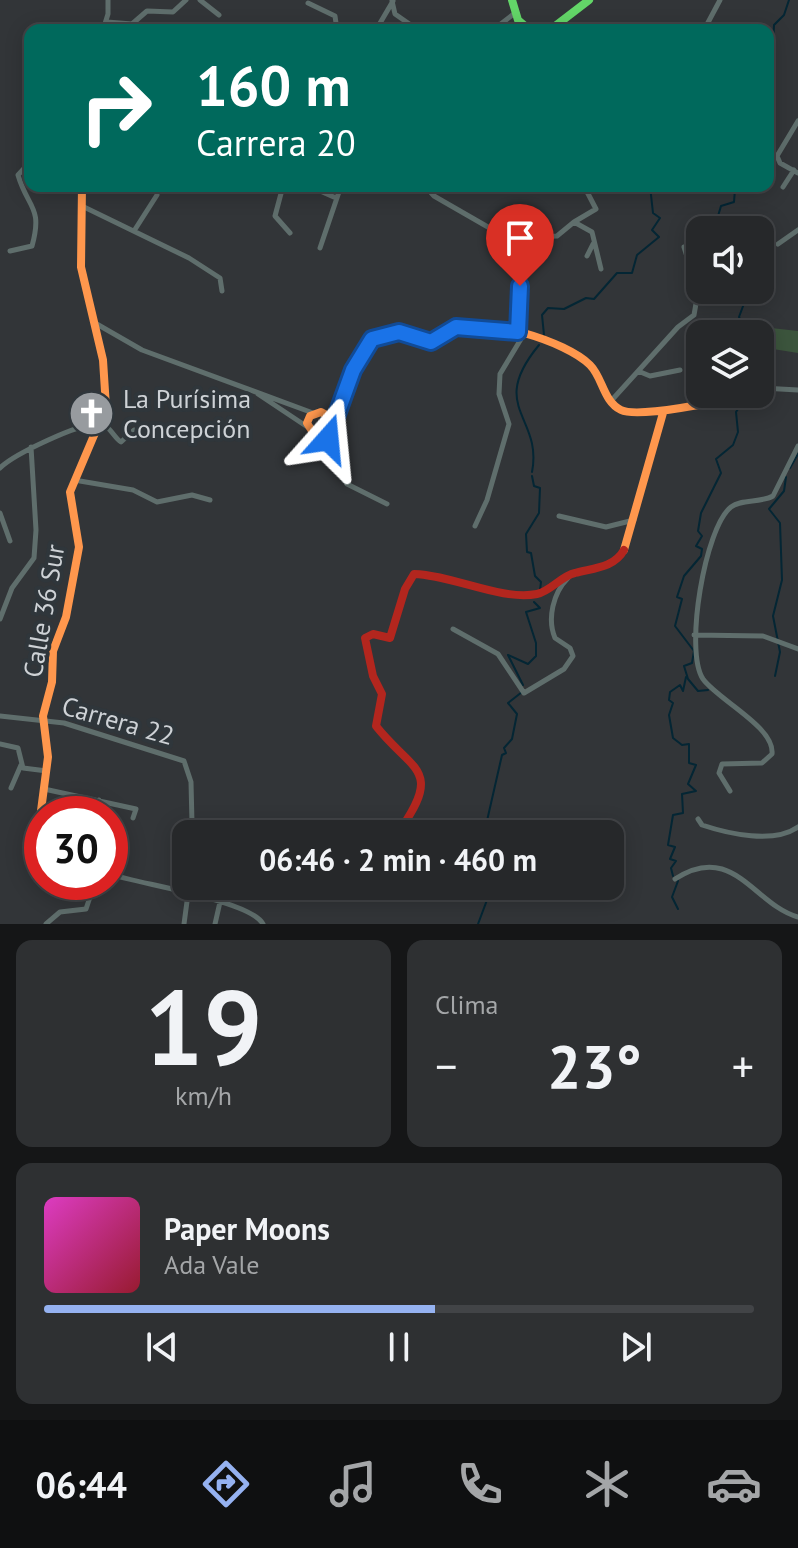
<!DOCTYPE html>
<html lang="es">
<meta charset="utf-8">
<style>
body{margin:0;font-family:"PT Sans",sans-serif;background:#2e3032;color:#f1f3f6;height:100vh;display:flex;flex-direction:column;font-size:30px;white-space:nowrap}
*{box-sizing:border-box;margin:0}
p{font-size:26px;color:#a4a6a8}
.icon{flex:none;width:44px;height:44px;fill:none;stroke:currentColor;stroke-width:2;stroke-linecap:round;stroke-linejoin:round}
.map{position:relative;height:924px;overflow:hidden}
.side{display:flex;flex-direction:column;gap:16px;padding:16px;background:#151617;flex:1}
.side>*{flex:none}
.hud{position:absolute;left:24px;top:24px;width:750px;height:168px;border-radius:16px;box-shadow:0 4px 20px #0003,0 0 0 2px #424447;background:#00695c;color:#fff;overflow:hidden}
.buttons{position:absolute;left:686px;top:216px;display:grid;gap:16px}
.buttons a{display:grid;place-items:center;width:88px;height:88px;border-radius:16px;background:#26282a;box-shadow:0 4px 20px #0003,0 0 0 2px #424447;font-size:40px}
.speed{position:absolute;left:24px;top:796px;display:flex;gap:16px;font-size:40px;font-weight:700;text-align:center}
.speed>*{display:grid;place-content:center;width:104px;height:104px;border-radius:50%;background:#26282a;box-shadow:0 4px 20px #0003,0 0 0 2px #424447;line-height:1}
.speed .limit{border:12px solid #d22;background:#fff;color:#111}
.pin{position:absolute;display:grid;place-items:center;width:68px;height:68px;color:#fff;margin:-82px -34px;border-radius:50% 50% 50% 0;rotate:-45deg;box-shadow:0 0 8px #0007}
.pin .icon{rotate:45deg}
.me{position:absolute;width:88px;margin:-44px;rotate:18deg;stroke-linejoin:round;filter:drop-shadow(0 0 6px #0008)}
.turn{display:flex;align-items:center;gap:28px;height:168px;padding:0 40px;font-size:36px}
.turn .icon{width:104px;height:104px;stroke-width:2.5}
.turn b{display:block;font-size:56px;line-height:68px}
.big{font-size:60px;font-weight:700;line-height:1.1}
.side .card{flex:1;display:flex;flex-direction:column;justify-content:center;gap:12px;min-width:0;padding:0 28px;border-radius:16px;background:#2e3032}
.side .dial{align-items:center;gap:0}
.dial b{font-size:104px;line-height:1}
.song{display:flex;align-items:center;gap:24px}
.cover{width:96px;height:96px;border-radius:12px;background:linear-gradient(135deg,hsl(310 70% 55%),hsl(350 70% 35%))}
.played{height:8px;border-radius:4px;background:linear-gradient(90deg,#95b2f1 55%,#424447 55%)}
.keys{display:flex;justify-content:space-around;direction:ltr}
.heat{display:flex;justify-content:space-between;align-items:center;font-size:44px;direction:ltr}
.side .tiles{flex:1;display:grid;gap:16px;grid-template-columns:1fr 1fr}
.card:last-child{grid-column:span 2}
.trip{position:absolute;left:172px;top:820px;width:452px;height:80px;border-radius:16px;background:#26282a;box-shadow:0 4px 20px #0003,0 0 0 2px #424447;font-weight:700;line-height:80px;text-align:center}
.menu{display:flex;height:128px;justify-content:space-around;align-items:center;background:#0f1011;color:#a4a6a8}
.menu .icon{width:56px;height:56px}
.menu .selected{color:#95b2f1}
.menu b{font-size:36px;color:#f1f3f6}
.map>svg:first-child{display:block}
</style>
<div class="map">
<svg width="798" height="924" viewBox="0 0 798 924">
<rect width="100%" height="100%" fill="#323538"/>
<path fill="#3c553d" d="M761,327l37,4v22l-38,-6z"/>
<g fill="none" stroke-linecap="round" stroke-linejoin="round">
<path stroke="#042634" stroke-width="2" d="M768,51l5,-4 1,-22 10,-10 5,-15
M709,230l1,-9 8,-5 3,-10 13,-4 1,-13 -3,-3
M747,334l-8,-17 10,-27
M544,335l-2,-20 6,-7 16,1 22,-11 8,1 23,-26h15l5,-18 22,-18 -7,-7 8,-12 -7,-5 -3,-27
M790,468l8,-14
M532,472c11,-56 -45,-64 7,-127
M532,476l2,10 6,2 -1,25 -13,21 1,18 4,1 4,23 6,6 -1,8
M775,676l5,-24 -7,-36 9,-36 -2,-57 -11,-14 15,-18 2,-14
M523,685l-15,-30 20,9 8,-8v-13l-10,-31 14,-4 -6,-6
M708,690l-10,1 -10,-12 -4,-13 8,-3 2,-12 -19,-25 7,-27 -5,-2 7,-21 17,-20 1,-7 -6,-3 6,-10 -4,-5 3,-18 20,-40 -5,-14 17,-14 5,-13 -2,-20 12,-18
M484,834l18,-79 4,-2 -2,-5 8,-9 5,-25 -9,-11 14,-11
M673,876l-2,-8 5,-7 -6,-2 5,-12 -7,-2 5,-30 10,-2 -1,-19 14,-3 -8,-7 8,-19 -7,-2v-19l-7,1 -9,-7 -4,-23 4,-12 -4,-3 1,-8 10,-7 3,6 3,-14
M467,886h2
M475,886l9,6 3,8 -9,24
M678,909l-6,-12 6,-16"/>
<path stroke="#5f6e6c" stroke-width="5" d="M200,0l19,15
M392,1l3,13 23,16
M308,3l27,13 2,14
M107,22l25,2 15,-13 26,1 13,-12
M103,30l5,-16v-14
M376,30l17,-29
M493,30l22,-17
M704,30l16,-30
M798,121l-21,35 3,7 18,10
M283,186l-8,30 15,17
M309,186l27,12
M425,186l9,10 73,42 12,35 -1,59
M671,186l6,5 30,-1
M783,187l11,-17
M84,207l105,51 31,20 2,13
M574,222l22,-13 -12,-23
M134,231l23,-36
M507,238l50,-2 17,-14 18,10 9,37
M778,244l20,-14
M320,248l21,-62
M10,251l22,-5c11,-40 -4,-37 -14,-71l12,-13
M587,256l6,-12
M95,323l47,27 171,63
M638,371l12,5 30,-6
M760,388l38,2
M258,394l48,32
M611,401l67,-74 16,-12 4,-23 -14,-45
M311,434l36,50 40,20
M327,456l2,-25
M0,468c14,-14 78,-44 97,-44 13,0 16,13 24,18l13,-12 20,1
M74,480l59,10 24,12 35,-7 18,5
M0,513l10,28
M559,516l47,11 28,-7
M475,526l12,-26 22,-76 -10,-30 1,-20 24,-40
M0,619l12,-31 22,-30 2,-28 -5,-83
M453,629l45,25 26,39 40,-24 9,-13 -3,-8 -15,-10c-8,-19 -2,-45 13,-60
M694,635l69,1 35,13
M0,716l64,7 120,38 7,21 1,41 23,11
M0,744l18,4 5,20 24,3
M11,788l10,-23
M44,789l92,20 -3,9
M730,791l-11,-18 3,-9 40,-1 10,-9c3,-27 -54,-54 -69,-75 -19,-28 2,-152 28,-172 10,-8 30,-4 42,-11l25,-50
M99,800l4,14
M698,819l4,6c27,9 72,19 96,2
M316,834l6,-7 21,1 16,6
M110,874c28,10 140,26 153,50
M675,879c58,-38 79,26 123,38
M46,924l14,-12 26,-3 9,-27
M184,924l4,-30
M215,924l5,-22"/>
<path stroke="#63d668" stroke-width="8" d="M512,0l6,20 12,10
M550,30l39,-30"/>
<path stroke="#ff974d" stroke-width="8" d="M331,424l-3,-8 -7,-4 -11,4 -3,7 8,13 14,-5c9,-28 27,-92 60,-99 14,-3 28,9 42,10 7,-4 13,-11 20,-14 33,-12 115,13 139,37 13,13 13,36 31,45 16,8 103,-8 119,-16
M624,550l39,-137
M42,859l-6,-10 12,-92 -5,-41 9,-34 1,-31 13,-34 13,-70 -9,-55 36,-85 -3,-47 -22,-93 1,-81"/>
<path stroke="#b3261e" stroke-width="8" d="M397,834c48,-66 15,-62 -21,-108l6,-32 -9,-18 -8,-38 8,-4 17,4 15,-49 9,-15c38,1 87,27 123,20 14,-3 24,-18 38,-21 18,-5 39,-5 49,-23"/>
</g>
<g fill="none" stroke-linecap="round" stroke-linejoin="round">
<defs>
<path id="route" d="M328,439l25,-69 19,-31 27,-7 32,10 25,-15 62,5 2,-46"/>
</defs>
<use href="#route" stroke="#114b97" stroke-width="20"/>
<use href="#route" stroke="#1a73e8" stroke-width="14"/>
</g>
<defs>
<symbol id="church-disc" viewBox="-11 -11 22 22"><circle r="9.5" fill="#979b9f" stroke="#2f363b"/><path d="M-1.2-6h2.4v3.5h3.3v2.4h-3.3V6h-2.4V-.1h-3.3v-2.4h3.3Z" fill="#fff"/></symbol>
</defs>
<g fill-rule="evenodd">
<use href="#church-disc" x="66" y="388" width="51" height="51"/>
</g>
<g text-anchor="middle" stroke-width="8" stroke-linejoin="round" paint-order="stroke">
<g font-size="26" fill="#ced2d6" stroke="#2f363b" text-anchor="start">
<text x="123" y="408">La Purísima<tspan x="123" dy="30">Concepción</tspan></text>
</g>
<g font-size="26" fill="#ced2d6" stroke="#2f363b">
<text transform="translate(44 611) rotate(-80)" y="9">Calle 36 Sur</text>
<text transform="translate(118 721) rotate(16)" y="9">Carrera 22</text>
</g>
</g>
</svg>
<div class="buttons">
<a><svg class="icon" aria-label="sound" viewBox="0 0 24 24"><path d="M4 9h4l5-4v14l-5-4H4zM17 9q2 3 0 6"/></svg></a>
<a><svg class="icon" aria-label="layers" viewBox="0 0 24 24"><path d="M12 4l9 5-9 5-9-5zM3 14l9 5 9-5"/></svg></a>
</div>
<div class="speed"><div class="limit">30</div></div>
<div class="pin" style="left:520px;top:286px;background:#d93025"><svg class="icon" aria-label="arrive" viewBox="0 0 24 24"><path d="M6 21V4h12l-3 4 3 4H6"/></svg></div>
<svg class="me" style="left:328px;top:439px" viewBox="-20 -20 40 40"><path d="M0-17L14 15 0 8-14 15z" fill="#1a73e8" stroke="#fff" stroke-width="4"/></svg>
<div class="trip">06:46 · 2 min · 460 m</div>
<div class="hud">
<div class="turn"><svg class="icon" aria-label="right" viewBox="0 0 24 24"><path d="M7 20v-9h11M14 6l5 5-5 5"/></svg><div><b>160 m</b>Carrera 20</div></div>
</div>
</div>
<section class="side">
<div class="tiles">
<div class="card dial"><b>19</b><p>km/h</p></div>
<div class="card"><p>Clima</p>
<div class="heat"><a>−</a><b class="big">23°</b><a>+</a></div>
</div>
<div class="card">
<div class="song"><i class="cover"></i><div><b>Paper Moons</b><p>Ada Vale</p></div></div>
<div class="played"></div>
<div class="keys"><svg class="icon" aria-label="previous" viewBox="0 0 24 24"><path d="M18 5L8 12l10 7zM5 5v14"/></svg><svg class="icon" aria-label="pause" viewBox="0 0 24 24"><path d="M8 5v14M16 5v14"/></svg><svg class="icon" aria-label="next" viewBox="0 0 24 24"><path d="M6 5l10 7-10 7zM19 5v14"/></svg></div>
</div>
</div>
</section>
<nav class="menu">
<b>06:44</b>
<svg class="icon selected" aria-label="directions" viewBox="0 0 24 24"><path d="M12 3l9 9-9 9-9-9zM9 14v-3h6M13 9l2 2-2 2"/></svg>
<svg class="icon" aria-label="music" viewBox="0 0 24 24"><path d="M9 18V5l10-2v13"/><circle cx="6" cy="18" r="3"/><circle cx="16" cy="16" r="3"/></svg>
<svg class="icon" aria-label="phone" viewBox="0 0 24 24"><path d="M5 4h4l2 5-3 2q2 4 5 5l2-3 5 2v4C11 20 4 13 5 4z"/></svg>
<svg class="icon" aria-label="climate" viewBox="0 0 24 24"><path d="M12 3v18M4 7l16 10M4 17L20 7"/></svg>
<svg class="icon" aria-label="car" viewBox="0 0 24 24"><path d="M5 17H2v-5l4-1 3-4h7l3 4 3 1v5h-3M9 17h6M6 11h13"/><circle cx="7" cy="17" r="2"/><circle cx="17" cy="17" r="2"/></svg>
</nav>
